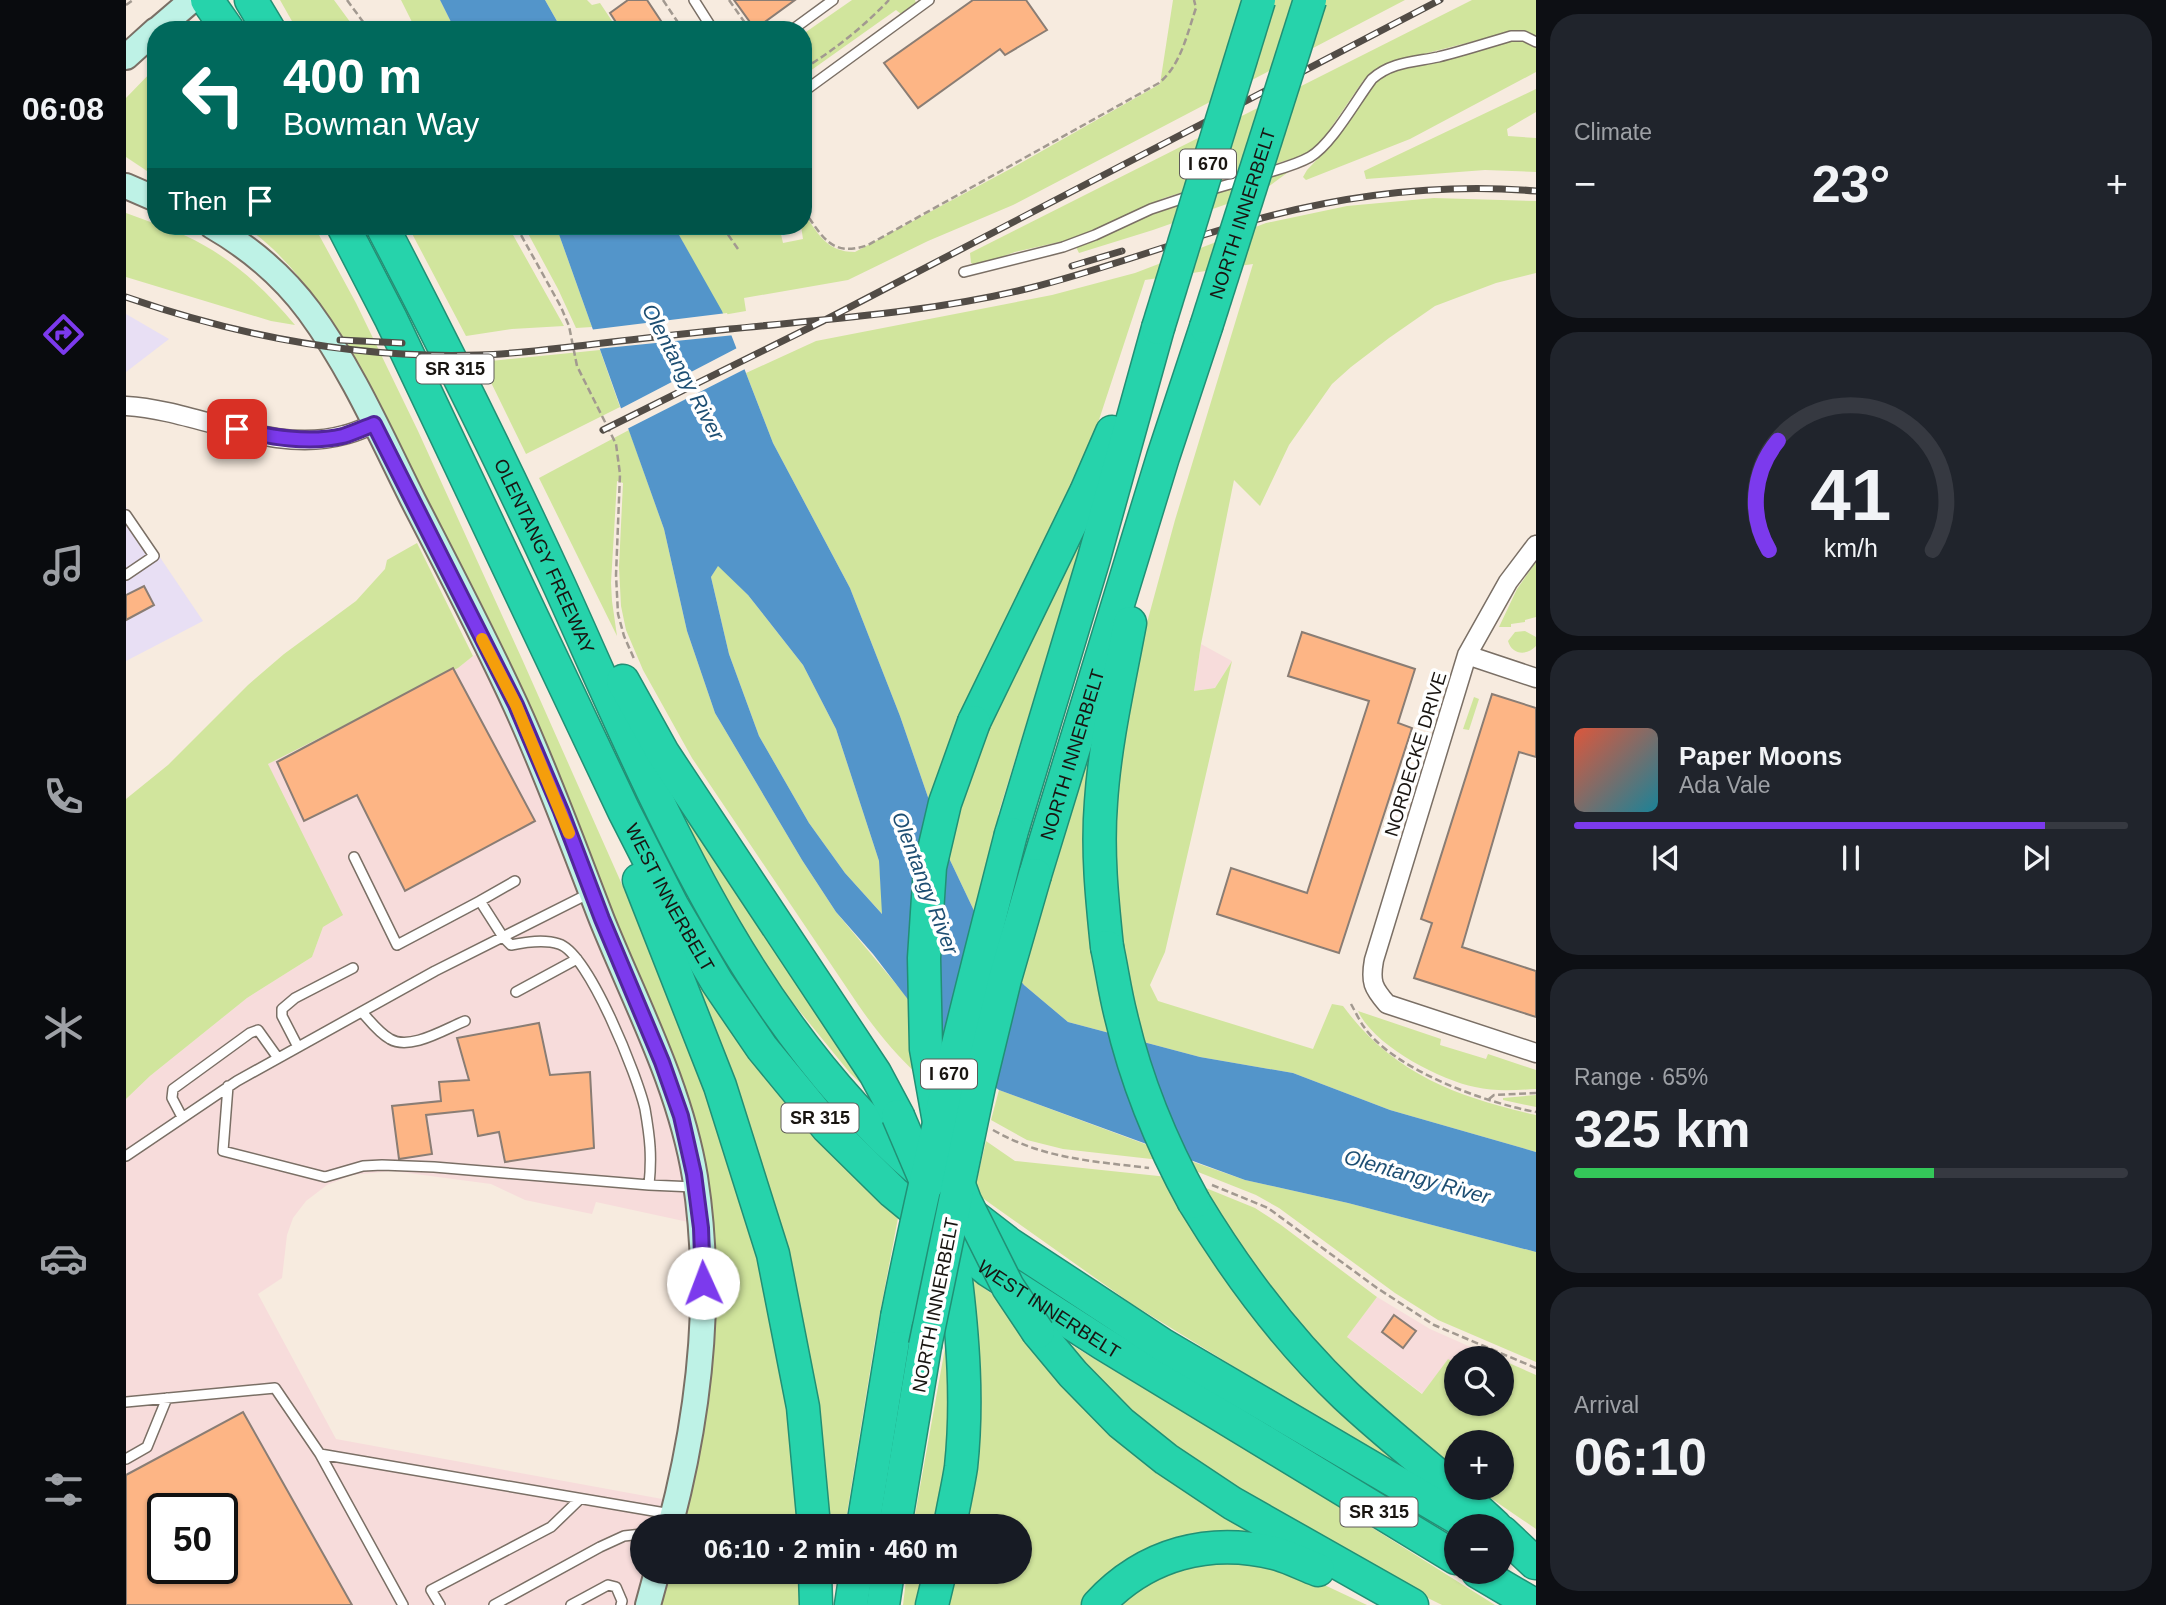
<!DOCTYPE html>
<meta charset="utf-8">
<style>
body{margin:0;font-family:Arial,sans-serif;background:#20242c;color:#f1f3f6;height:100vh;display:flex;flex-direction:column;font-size:26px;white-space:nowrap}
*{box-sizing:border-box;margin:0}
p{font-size:23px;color:#9ea1a6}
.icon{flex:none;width:38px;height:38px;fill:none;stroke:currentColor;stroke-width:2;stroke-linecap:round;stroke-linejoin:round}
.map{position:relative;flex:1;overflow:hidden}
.side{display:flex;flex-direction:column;gap:14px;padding:14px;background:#0d0f14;width:630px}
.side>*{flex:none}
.hud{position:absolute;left:21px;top:21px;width:665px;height:214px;border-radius:28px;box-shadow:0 2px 5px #0004;background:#00695c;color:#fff;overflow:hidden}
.fabs{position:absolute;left:1318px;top:1346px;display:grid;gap:14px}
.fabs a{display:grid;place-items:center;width:70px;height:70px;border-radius:50%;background:#171b24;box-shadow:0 2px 5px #0004;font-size:35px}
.speed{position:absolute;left:21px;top:1493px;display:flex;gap:14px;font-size:35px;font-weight:700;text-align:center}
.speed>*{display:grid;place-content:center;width:91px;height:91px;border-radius:50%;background:#171b24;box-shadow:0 2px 5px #0004;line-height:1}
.speed .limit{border:4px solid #111;border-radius:10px;background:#fff;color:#111}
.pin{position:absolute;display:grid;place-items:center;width:60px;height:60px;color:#fff;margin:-30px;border-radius:14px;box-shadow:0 4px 10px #0006}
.me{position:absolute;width:77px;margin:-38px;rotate:358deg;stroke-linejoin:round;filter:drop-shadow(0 0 5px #0008)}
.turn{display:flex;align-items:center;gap:24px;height:147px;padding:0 21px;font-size:32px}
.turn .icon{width:91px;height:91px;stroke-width:2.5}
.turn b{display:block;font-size:49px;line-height:60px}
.then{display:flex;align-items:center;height:66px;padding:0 21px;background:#0003;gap:14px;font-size:26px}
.big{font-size:52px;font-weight:800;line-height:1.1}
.side .tile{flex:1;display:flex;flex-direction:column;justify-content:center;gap:10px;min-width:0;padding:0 24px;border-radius:28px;background:#20242c}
.side .dial{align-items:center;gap:0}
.dial svg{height:182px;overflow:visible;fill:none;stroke:#363941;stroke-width:7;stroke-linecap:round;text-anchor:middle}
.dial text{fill:#f1f3f6;stroke:none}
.song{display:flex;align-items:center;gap:21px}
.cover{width:84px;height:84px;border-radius:10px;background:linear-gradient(135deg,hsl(10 70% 55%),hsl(190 70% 35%))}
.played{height:7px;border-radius:4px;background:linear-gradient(90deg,#7c3aed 85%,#363941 85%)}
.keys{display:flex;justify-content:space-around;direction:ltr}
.heat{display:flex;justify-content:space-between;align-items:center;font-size:38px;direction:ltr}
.charge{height:10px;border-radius:5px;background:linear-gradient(90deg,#34c759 65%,#363941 0)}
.trip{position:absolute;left:504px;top:1514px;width:402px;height:70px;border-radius:35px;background:#171b24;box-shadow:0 2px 5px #0004;font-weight:800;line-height:70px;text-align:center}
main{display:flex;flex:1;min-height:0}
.dock{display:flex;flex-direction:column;width:126px;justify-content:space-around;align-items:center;background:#090b0e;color:#9ea1a6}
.dock .icon{width:49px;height:49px}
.dock .selected{color:#7c3aed}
.dock b{font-size:32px;color:#f1f3f6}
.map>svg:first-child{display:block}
</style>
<main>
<nav class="dock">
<b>06:08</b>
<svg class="icon selected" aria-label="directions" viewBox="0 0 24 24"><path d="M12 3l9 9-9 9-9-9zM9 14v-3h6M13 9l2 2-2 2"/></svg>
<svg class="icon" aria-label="music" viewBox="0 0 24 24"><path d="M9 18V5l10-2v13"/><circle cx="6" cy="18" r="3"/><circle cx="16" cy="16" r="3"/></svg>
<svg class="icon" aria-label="phone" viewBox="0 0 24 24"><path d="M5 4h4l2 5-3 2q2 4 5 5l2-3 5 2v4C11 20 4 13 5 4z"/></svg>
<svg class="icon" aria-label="climate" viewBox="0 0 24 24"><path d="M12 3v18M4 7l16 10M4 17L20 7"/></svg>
<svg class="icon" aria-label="car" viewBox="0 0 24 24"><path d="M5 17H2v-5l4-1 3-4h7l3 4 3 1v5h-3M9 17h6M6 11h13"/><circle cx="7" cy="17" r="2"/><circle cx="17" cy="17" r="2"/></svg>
<svg class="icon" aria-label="filters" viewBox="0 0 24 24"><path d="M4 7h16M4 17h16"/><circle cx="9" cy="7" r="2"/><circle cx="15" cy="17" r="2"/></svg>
</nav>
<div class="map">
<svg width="1410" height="1605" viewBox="0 0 1410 1605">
<rect width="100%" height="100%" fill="#f7ebdf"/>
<path fill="#e8dff4" d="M0,314l43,25 -43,33z
M0,507l77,114 -77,40z"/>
<path fill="#f7dcdb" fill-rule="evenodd" d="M1075,644l31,17 -17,27 -21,3z
M370,645l215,582 -115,-25 -4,12 -67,-14 -34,-16 -98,-13 -41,4 -25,10 -21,16 -13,17 -6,17 -5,43 -24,16 78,145 348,64 -5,23h-37v46h25l-9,33h-532v-506l24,-23 97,-78 65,-41 11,-30 -55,-163 190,-96 15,-12zM37,1508h59v60h-59z
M1251,1297l53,32 52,23 -9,6h-17v6l-8,-5 -25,35 -76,-57z"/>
<path fill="#d1e59d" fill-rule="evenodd" d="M154,0h54l22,30h-59z
M275,0h39l15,30h-39z
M419,0h42l5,5 8,-2 18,27h-56z
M726,0h63l1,3 -15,11 -5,-4 -93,66v-42z
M1047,0h232l-392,205 -85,36 -80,39 -104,18 2,13 -23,4 -49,-89h123l-17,4 3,13 20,-4 -2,-13h2v-14c15,21 23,40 52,40l157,-84 148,-84z
M1346,0h64v36l-18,-6 -134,34 -21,17 -37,54 -10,12 -12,8 -140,43 -71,33 -25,9 -53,12 -38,14 -6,-3 -1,-10z
M1386,39l10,1 14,8v24l-126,67 -104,41 -3,-3 4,-7 21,-22 37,-55 20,-19 10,-4 45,-8z
M30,67v110l-30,-20v-59z
M1410,89v23l-29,17 1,7 28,2v34l-51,-2 -119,9 -2,-8z
M1165,170l-30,22 -108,38 -74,23 -3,-6 20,-7 62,-30z
M1308,198l102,3v72l-40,10 -61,23 -46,32 -38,29 -19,17 -43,61 -29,61 -26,-26 -33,164 -7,47 21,-3 17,-27 -67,291 -15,33 8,16 155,48 19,-45 11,2c50,68 114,91 193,109v37l-146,-42 -97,-37 -93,-16 -132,-35 -44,-37 -38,-49 -37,-78 -49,-142 -50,-128 -77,-145 -27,-70 70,-32 236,-46 83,-22 131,-50 81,-17zM1127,264l-78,256 -36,132 -27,147 6,129 -21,-201 -50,167 -49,-79 83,-269 -9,-3 23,-111 50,-152z
M0,213l30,11v2c11,0 21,6 30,10 45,21 78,52 109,89l-24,-4 -145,-44z
M118,226h70l5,9 37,68 62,128 104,228 137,309 60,147 33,105 40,197 9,109h-122l5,-23 14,-355 -341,-781c-29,-52 -62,-107 -113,-141z
M282,226h100l56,100 -52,3 -46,7z
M398,226h32l36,101 -16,1 -18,-39z
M474,350l20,57 -94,47 -45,-92z
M503,430l35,99 23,102 28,82 87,147 34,52 75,90 9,75c-23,-21 -43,-45 -61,-71l-167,-248 -49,-88 -17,-40 -5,-24 -2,-39 4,-84 -6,-2 -6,102 1,18 5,35 -78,-158z
M291,543l56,113 -15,12 -190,96 75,151 -20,12 -11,30 -65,41 -97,78 -24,23v-300l42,-34 80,-80 36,-31 72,-53 29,-32 2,-9z
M1410,562v55l-11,3v2l-14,2v3h-12l18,-38z
M592,565l30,30 55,70 33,64 43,132 4,54 -38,-42 -36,-50 -50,-87 -30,-82 -18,-77z
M1399,631l11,6v9c-9,10 -24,9 -28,-5l7,-9z
M1348,697l5,2 -10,31 -6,-1z
M542,788l216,318 -34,-33 -79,-97 -73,-126z
M562,964c22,35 43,70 68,102 42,56 91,105 142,152l-22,116 -31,192h-23z
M1232,1011l83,28 -1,6 46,14 2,-5 48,16v19c-20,1 -40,3 -61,-2 -35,-7 -101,-41 -117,-76z
M873,1090l154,57 7,13 -97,-11 -36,-9 -36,-20z
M1410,1095v12l-33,-7v-2z
M860,1141l29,20 153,16 272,316 -308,-189 -158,-112z
M1059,1159l60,21 103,23 188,49v110l-98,-42 -43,-27 -116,-85 -23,-13 -68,-27z
M1070,1184l59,24 26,17 96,72 -30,40 75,57 26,-35 8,5v40h46v-44l34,15v154l-60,-41h26v-46h-46v30l-150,-130z
M842,1276l36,27 275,238 -45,-3 -147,67h-143l7,-33h69v-46h-60z
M826,1309l5,75 -17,142h-27z
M932,1337l224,134 213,134h-53l-77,-38 -187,-108z
M1120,1560l72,22 49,23h-255l71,-42z
M541,1572h136l2,33h-147z
M781,1572h24l-9,33h-19z"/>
<path fill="#5395ca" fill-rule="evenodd" d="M314,0h105l17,30h-107z
M430,226h118l48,85 51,132 77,145 50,128 49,142 37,78 38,49 44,37 132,35 93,16 97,37 146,42v100l-188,-49 -103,-23 -246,-90 -46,-32 -80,-104 -37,-42 -34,-52 -87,-147 -28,-82 -23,-102zM592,566l30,29 55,70 33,64 43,132 3,53 -37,-41 -36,-50 -50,-87 -30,-82 -18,-77z"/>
<path fill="#f7ebdf" d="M601,313l8,22 -139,14 -7,-19z
M613,347l8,21 -122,62 -7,-20z"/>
<path fill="#fdb585" stroke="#8a7d74" stroke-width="2" fill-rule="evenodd" d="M502,0h19l20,30h-46l-11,-17z
M608,0h61l-40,29z
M847,0h53l21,30 -42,25 -5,-6 -82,59 -34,-45z
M18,586l10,19 -28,15v-25z
M1176,632l113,37 -17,54 14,5 -73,225 -122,-39 14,-46 76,25 62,-192 -81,-25z
M327,668l82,153 -130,70 -48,-96 -53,26 -27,-59z
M1366,694l44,14v49l-17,-5 -57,195 74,24v46l-122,-39 18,-55 -11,-4z
M413,1023l11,52 40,-3 4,76 -89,14 -6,-30 -21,4 -5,-26 -47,5 6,39 -33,5 -7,-53 49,-5 -2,-19 30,-2 -12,-42z
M1268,1315l22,16 -13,17 -21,-16z
M117,1412l109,193h-226v-130zM37,1508h59v60h-59z"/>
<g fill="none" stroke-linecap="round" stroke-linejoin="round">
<defs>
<path id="service" d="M568,0l19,30
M666,30l41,-30
M677,92l126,-92
M1137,174c16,-5 33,-9 47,-17 22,-13 46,-57 62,-78 19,-17 42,-17 66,-22 25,-6 49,-14 73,-21h13l12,6
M1080,191l41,-12
M838,272l99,-25 32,-12 56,-26 42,-14
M0,515l28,41 -28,19
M228,857l43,88 83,-44
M389,881l-35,20 23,36 8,8c15,-3 33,-6 48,-1 30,9 79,134 86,165 5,29 7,47 4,76l45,2
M390,992l61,-33
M236,1012c8,9 17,21 28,27 20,12 55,-10 75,-18
M172,1047l-16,-31v-7l13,-11 58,-30
M102,1086l-5,65 102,26 38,-11 19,-1 52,2 215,18
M56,1117l-10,-19 1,-9 77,-56 8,-3 20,28
M0,1156l111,-75 198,-110 155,-78
M0,1402l149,-14 45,66 351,60
M194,1454l83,151
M0,1459l21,-12 20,-49
M314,1605l-9,-15 120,-63 29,-28
M368,1605l106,-58 24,-11 18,-2
M445,1605l37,-20 8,2 6,14 -1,4"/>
<path id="minor" d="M0,406c71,4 147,49 218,29 10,-2 20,-7 30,-11
M1410,545l-28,37 -41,73 -93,305c-4,22 -1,28 13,44l149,49
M1341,655l69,23"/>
<path id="secondary" d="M31,30l35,-30
M0,57l30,-27
M0,186l30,13
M86,226c38,22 71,50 97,85 42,57 72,125 104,189 35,68 71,136 103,206 32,70 58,142 86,214 34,84 78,166 93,257 18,116 5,235 -25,349
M522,1605l9,-33"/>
<g id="motorway">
<path d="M81,0l21,30"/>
<path d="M125,0l18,30"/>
<path id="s1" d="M217,226l48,93 233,492 48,94 45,77 45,66 65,79 66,65 95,78 114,73 354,215"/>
<path id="s2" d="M256,226c62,119 122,239 178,361 95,210 183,434 363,587"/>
<path d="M497,681l40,72 212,320 23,43"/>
<path d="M848,722l112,-230 26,-60"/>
<path d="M885,834l83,-276 64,-230"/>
<path id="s3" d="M909,875l128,-418 43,-130"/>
<path d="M513,880l81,206 53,168 30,153 11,119"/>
<path d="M981,947c-5,-48 -10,-96 -6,-145 4,-60 18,-120 29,-179"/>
<path d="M1068,1202c43,71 91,136 152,194 48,45 101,84 149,130"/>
<path d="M842,1212l40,31 155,102 308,181"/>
<path d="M912,1332l35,42 48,49 45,36 66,44 180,102"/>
<path d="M737,1526l34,-209"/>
<path d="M769,1526l30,-180"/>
<path d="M824,1526c3,-19 8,-39 11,-59 7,-65 2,-130 -6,-195"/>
<path d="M1376,1532l33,31"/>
<path d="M689,1572l1,33"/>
<path d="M1352,1572l56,33"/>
<path d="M725,1605l5,-33"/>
<path d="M757,1605l5,-33"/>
<path d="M806,1605l8,-33"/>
<path d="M972,1605c47,-51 112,-69 180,-51 13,4 27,11 40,16"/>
</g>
</defs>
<use href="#service" stroke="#7a6f65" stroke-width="12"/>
<use href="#minor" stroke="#7a6f65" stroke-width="21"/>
<use href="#secondary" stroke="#7a6f65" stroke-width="28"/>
<use href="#motorway" stroke="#219075" stroke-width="35"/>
<path stroke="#a29990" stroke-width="2.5" stroke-dasharray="7 3.5" stroke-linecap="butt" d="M221,0l22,30
M537,0l20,30
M603,0l21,30
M0,5l7,-5
M677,69c33,-20 60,-42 86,-69
M677,209c19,27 28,49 65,36l291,-162c22,-18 28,-49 37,-75l-2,-8
M390,226l45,81 8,19 8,40 39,78 4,30 -4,101 2,39 6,22 11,25
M596,226l16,23
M1225,1004c4,7 8,16 13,23 30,43 122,76 172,85
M1363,1099l5,-4 42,-2
M867,1130c51,29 99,31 156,38
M1086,1185l56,23 109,80 57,37 102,43"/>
<use href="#service" stroke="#fff" stroke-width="9"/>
<use href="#minor" stroke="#fff" stroke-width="18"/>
<use href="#secondary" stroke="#bef2e6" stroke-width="24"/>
<use href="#motorway" stroke="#26d3ab" stroke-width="32"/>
<defs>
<path id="rail" d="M946,266l50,-15
M0,297c115,40 231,62 353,58 36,-1 72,-6 108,-10 48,-6 95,-11 143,-16 99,-10 204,-17 300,-41 72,-18 142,-45 214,-65 94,-27 194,-40 292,-32
M214,340l62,3
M477,430l224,-111 613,-319"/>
</defs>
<use href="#rail" stroke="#524c46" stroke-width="7"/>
<use href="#rail" stroke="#fff" stroke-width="4.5" stroke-dasharray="13" stroke-linecap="butt"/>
<defs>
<g id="motorway-bridge">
<path id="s4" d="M1080,327l104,-327"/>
<path d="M1032,328l101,-328"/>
<path d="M848,722l-29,81 -15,64 -6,91 2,91 16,90 23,62 43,86 30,45"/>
<path d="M981,947c5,23 8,46 14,69 15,65 41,128 73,186"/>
<path d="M772,1116l29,68"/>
<path d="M771,1317c32,-162 73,-323 114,-483"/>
<path d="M799,1346l54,-260 26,-107 30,-104"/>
</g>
</defs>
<use href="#motorway-bridge" stroke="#219075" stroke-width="35" stroke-linecap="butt"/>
<use href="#motorway-bridge" stroke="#26d3ab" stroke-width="32"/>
</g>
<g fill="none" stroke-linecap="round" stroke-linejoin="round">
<defs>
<path id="route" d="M111,429c34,8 71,15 106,7 10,-3 21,-8 31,-12l142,281 45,106 41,108 60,143 19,54 13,58 7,54 2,55"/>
</defs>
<use href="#route" stroke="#51269a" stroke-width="18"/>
<use href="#route" stroke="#7c3aed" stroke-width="12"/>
<path stroke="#f59e0b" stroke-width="12" d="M356,639l34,66 53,128"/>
</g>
<g text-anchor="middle" stroke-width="7" stroke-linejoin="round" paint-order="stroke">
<g fill="#fff" stroke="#5e5b58" stroke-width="2">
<rect x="1054" y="149.5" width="56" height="29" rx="5"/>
<rect x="290.5" y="354.5" width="77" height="29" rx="5"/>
<rect x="795" y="1059.5" width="56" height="29" rx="5"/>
<rect x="655.5" y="1103.5" width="77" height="29" rx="5"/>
<rect x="1214.5" y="1497.5" width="77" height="29" rx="5"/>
</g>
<g font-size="18" font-weight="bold" fill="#191511">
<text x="1082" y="170">I 670</text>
<text x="329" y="375">SR 315</text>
<text x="823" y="1080">I 670</text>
<text x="694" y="1124">SR 315</text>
<text x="1253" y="1518">SR 315</text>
</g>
<g font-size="19" fill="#191511" stroke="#fff">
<text dy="7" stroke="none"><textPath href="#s4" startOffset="119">NORTH INNERBELT</textPath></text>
<text dy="7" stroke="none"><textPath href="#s2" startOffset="368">OLENTANGY FREEWAY</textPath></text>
<text transform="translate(1289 754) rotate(-73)" y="7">NORDECKE DRIVE</text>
<text dy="7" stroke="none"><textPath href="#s3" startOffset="126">NORTH INNERBELT</textPath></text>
<text dy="7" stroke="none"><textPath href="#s1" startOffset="747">WEST INNERBELT</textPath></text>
<text transform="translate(809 1305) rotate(-79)" y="7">NORTH INNERBELT</text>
<text dy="7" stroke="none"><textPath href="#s1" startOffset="1314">WEST INNERBELT</textPath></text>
</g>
<g font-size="21" font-style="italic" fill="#1e4f73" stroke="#fff">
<text transform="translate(557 372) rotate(62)" y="7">Olentangy River</text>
<text transform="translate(799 883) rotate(69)" y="7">Olentangy River</text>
<text transform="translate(1291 1177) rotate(16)" y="7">Olentangy River</text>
</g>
</g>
</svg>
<div class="fabs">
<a><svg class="icon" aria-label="search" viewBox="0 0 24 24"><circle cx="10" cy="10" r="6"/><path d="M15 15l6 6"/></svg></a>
<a>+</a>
<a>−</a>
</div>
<div class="speed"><div class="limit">50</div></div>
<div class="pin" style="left:111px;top:429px;background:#d93025"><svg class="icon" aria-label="arrive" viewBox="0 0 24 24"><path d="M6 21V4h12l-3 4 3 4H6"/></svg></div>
<svg class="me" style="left:577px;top:1283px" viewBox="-20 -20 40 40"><circle r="19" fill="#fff"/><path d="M0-13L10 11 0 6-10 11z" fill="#7c3aed"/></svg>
<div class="trip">06:10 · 2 min · 460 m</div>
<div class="hud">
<div class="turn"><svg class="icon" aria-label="left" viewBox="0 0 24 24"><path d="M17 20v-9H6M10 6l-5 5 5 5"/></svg><div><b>400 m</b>Bowman Way</div></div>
<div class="then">Then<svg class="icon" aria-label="arrive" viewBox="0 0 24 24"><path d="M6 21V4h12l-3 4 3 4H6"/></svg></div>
</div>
</div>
<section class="side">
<div class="tile"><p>Climate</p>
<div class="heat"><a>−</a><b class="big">23°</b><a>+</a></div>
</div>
<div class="tile dial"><svg viewBox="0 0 100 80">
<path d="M14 69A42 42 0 1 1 86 69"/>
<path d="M14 69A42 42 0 0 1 18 21" stroke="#7c3aed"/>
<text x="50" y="56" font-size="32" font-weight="700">41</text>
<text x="50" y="72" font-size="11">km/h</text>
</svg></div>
<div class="tile">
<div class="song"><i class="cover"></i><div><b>Paper Moons</b><p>Ada Vale</p></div></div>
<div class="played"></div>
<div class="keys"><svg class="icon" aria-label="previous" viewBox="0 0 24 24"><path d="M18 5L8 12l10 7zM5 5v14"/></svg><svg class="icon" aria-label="pause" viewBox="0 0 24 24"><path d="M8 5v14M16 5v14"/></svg><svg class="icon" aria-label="next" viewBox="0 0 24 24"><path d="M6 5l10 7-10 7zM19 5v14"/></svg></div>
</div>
<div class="tile"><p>Range · 65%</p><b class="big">325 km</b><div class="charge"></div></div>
<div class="tile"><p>Arrival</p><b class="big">06:10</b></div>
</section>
</main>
